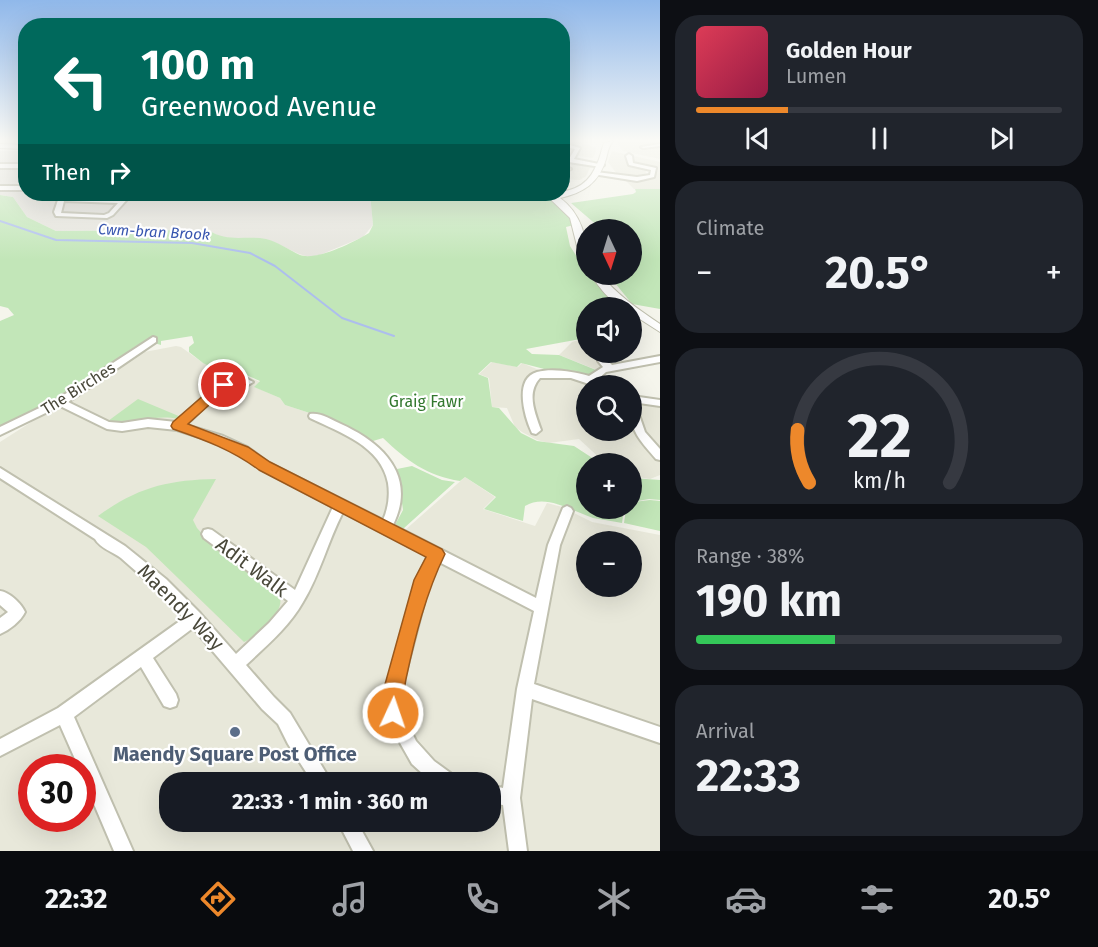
<!DOCTYPE html>
<meta charset="utf-8">
<style>
body{margin:0;font-family:"Fira Sans",sans-serif;background:#20242c;color:#f1f3f6;height:100vh;display:flex;flex-direction:column;font-size:22px;white-space:nowrap}
*{box-sizing:border-box;margin:0}
p{font-size:20px;color:#9ea1a6}
.icon{flex:none;width:33px;height:33px;fill:none;stroke:currentColor;stroke-width:2;stroke-linecap:round;stroke-linejoin:round}
.map{position:relative;flex:1;overflow:hidden}
.side{display:flex;flex-direction:column;gap:15px;padding:15px;background:#0d0f14;width:438px}
.side>*{flex:none}
.hud{position:absolute;left:18px;top:18px;width:552px;height:183px;border-radius:24px;box-shadow:0 6px 24px #0002;background:#00695c;color:#fff;overflow:hidden}
.needle{width:39px;rotate:176deg}
.tools{position:absolute;left:576px;top:219px;display:grid;gap:12px}
.tools a{display:grid;place-items:center;width:66px;height:66px;border-radius:50%;background:#171b24;box-shadow:0 6px 24px #0002;font-size:30px}
.speed{position:absolute;left:18px;top:754px;display:flex;gap:12px;font-size:30px;font-weight:700;text-align:center}
.speed>*{display:grid;place-content:center;width:78px;height:78px;border-radius:50%;background:#171b24;box-shadow:0 6px 24px #0002;line-height:1}
.speed .limit{border:9px solid #d22;background:#fff;color:#111}
.pin{position:absolute;display:grid;place-items:center;width:51px;height:51px;color:#fff;margin:-26px;border:3px solid #fff;border-radius:50%;box-shadow:0 2px 6px #0007}
.me{position:absolute;width:66px;margin:-33px;rotate:3deg;stroke-linejoin:round;filter:drop-shadow(0 0 4px #0008)}
.turn{display:flex;align-items:center;gap:21px;height:126px;padding:0 24px;font-size:27px}
.turn .icon{width:78px;height:78px;stroke-width:2.5}
.turn b{display:block;font-size:42px;line-height:51px}
.then{display:flex;align-items:center;height:57px;padding:0 24px;background:#0003;gap:12px;font-size:22px}
.big{font-size:45px;font-weight:700;line-height:1.1}
.side .tile{flex:1;display:flex;flex-direction:column;justify-content:center;gap:9px;min-width:0;padding:0 21px;border-radius:24px;background:#20242c}
.side .dial{align-items:center;gap:0}
.dial svg{height:156px;overflow:visible;fill:none;stroke:#363941;stroke-width:7;stroke-linecap:round;text-anchor:middle}
.dial text{fill:#f1f3f6;stroke:none}
.song{display:flex;align-items:center;gap:18px}
.cover{width:72px;height:72px;border-radius:9px;background:linear-gradient(135deg,hsl(350 70% 55%),hsl(340 70% 35%))}
.played{height:6px;border-radius:3px;background:linear-gradient(90deg,#ed882b 25%,#363941 25%)}
.keys{display:flex;justify-content:space-around;direction:ltr}
.heat{display:flex;justify-content:space-between;align-items:center;font-size:33px;direction:ltr}
.charge{height:9px;border-radius:4px;background:linear-gradient(90deg,#34c759 38%,#363941 0)}
.trip{position:absolute;left:159px;top:772px;width:342px;height:60px;border-radius:24px;background:#171b24;box-shadow:0 6px 24px #0002;font-weight:700;line-height:60px;text-align:center}
.tab-bar{display:flex;height:96px;justify-content:space-around;align-items:center;background:#090b0e;color:#9ea1a6}
.tab-bar .icon{width:42px;height:42px}
.tab-bar .active{color:#ed882b}
.tab-bar b{font-size:27px;color:#f1f3f6}
main{display:flex;flex:1;min-height:0}
.map>svg:first-child{display:block}
</style>
<main>
<div class="map">
<svg width="660" height="851" viewBox="0 0 660 851">
<rect width="100%" height="100%" fill="#f5f5ec"/>
<path fill="#e8e8da" fill-rule="evenodd" d="M563,141h13l20,7v3l-3,7 -21,-3 -2,3 -7,-1z
M620,141h40v18l-37,-8 -6,-8z
M612,151l48,11v27h-26l-8,-8 23,-5 1,-4 -4,-1 -1,6 -28,-3 -9,-12z
M562,161l29,5 -5,10 -6,4 -15,-1 -2,-3z
M586,338v14l39,1 -28,17 -38,-15 13,-13z
M176,346l5,1 22,16 22,3 35,16 -5,5 25,11 5,7 37,12 51,24 12,10 12,18 5,41 -8,14 10,7 61,-54 30,20 -12,12 52,17 12,-23 15,4 30,15 68,13v316h-660v-409l139,-89zM586,542h46v44h-46zM32,768h50v51h-50zM170,783h320v39h-320z
M492,362l26,5 4,-4 22,9 46,4 20,9 -24,1v44h46v-34l28,5v74l-10,4 -18,-3v-12l-27,-1 -26,-24 -30,4 -12,-3 -15,-8 -7,-5 -8,-19 -15,-1 -3,-29 -10,-4z"/>
<path fill="#e5e4dd" d="M0,151h25l1,43h344l3,31 -10,12 -43,18 -11,2 -10,-3 -30,-14 -47,-2 -14,-8 -152,1 -29,-14 -14,-20 -13,-2z"/>
<path fill="#c2e6b8" d="M635,189h25v120l-28,-5 -21,-26 -1,-3 22,-1v-44l-37,-1 4,-2 -28,-24 62,-9 3,-2z
M370,194h174l26,23 4,8 -8,2 4,19 16,25v3l3,1 9,11 26,21 -38,1v30l-60,11 6,5 27,1 37,15 -6,5 -38,-4 -31,-8 -4,4 -26,-5 -13,12 10,4 4,29 7,1 22,25 16,8 37,5 26,17 -14,1v44l38,1 -2,14c-9,-2 -19,-3 -29,-5 -21,-7 -47,-25 -68,-12l-2,15 -39,-12 12,-12 -31,-20 -5,4c-33,-5 -54,-21 -77,-43l-10,3 -51,-24 -37,-12 -5,-7 -26,-11 6,-6 -35,-15 -6,5 -16,-8 -14,-11v-5l5,-4 -2,-7 -31,5v4l-14,-4 -11,5 -83,56 -53,26v-107l14,-6 -6,-7 -8,-2v-111l13,2 14,20 29,14 152,-1c21,13 36,5 58,9 12,3 23,11 34,16 17,6 54,-13 69,-22l4,-8z
M138,399l43,18 -3,2c-24,-6 -47,7 -70,2z
M412,466l30,14 13,2 -52,47 -8,-4 8,-15 -6,-41z
M632,478l28,2v20l-11,-1 -17,3z
M216,479l-23,41 4,8 9,10 74,60c4,15 -23,38 -36,44l-98,-95 -48,-31c40,-29 70,-36 118,-37z
M650,500l10,1v30l-36,-8 2,-14 6,-1 2,-6z"/>
<g fill="none" stroke-linecap="round" stroke-linejoin="round">
<path stroke="#adbeed" stroke-width="2" d="M0,221l56,19 136,3 58,10 25,13 67,52 52,18"/>
<defs>
<path id="minor" d="M660,144v2l-17,2 -2,-1z
M570,145l10,3 -6,11 30,6 -3,2 -39,-6v-3l7,1 6,-10 -5,-1 -8,2v-3z
M629,154l3,2 1,7 23,5 -2,9 -17,4 -44,-7 3,-2 41,5 13,-2 1,-5 -22,-5 -3,-9z
M0,164h26v4h-26z
M562,166l9,3 -9,4z
M0,186h26v4h-26z
M60,194h6l-1,3 56,2 5,-5h6l-19,21 -6,3 -51,-2 -2,-4zM64,201l54,2 -9,10 -5,2 -43,-2z
M153,337l3,1v4l-88,60 41,20 13,1 26,-4 28,3 33,-30 20,-15 -7,-5 2,-2h6l23,12 -5,3 -11,-5 -22,16 -29,29 37,11 24,11 22,16 114,57c5,-11 7,-24 5,-37 -7,-37 -47,-50 -78,-65l-1,-2 1,-2c10,-2 22,6 31,10 42,19 76,52 52,101l143,73 12,-53 15,-37 4,-2 4,2 2,3 -13,34 -26,139 126,43v16l-128,-44 -12,99 7,53h-18l-6,-46 -13,-2v-18l13,3 14,-99 17,-78 -95,-49 -9,18 -30,115 6,26 10,20 18,20 22,16 3,6h-26l-21,-19 -17,-30 -9,-26 -2,-13 32,-115 12,-24 -85,-44c-15,29 -23,62 -40,90 -14,25 -37,44 -57,63l28,32 16,16 42,70h-19l-25,-39 -10,-20 -16,-15 -69,-81 -40,30 23,36 2,6 -2,6 -6,2 -6,-2 -23,-39 -67,50 59,134h-19l-32,-75v-8h-3l-19,-43 -60,31v-17l58,-31 126,-90c-21,-23 -40,-40 -63,-60 -8,-6 -21,-10 -26,-19l-95,-61v-10l125,78 41,33 34,34 36,41 33,-31 19,-22 -84,-63 -2,-4 2,-4 4,-1 4,1 83,60 38,-83 -72,-38 -22,-16 -24,-11 -38,-12 -29,-3 -26,4 -15,-2 -47,-23 -60,29v-8l56,-27z
M601,352h9l-2,9 4,4 48,-9v6l-54,10 -8,7 11,7h-14l-24,-8h-31c-14,15 -5,35 1,52l-5,4 -4,-1c-7,-15 -19,-54 5,-61 16,-4 37,0 52,4l14,-9 -5,-6z
M632,396l28,4v6l-28,-4z
M632,406l5,3 8,23 15,17v11l-4,-1c-16,-19 -27,-28 -24,-53z
M0,591c9,1 21,12 25,21 -4,9 -16,18 -25,22v-16l8,-6 -8,-7z
M338,822h19l16,29h-20z"/>
<path id="tertiary" d="M613,141c-5,6 -5,11 -7,18 -7,24 -23,34 -46,39 21,15 29,42 26,67l-5,-3 -11,-44 -25,-24c21,-2 41,-4 51,-28 4,-7 5,-15 8,-23z
M0,144l26,1v4l-26,-1z
M590,274h10c17,21 38,35 60,50v8l-28,-18v-6c-19,0 -32,-20 -42,-34z"/>
</defs>
<use href="#minor" stroke="#c0c0af" stroke-width="4"/>
<use href="#tertiary" stroke="#c0c0af" stroke-width="2"/>
<use href="#minor" fill="#fff" fill-rule="evenodd"/>
<use href="#tertiary" fill="#fff" fill-rule="evenodd"/>
</g>
<linearGradient id="sky" x2="0" y2="1"><stop stop-color="#90b8ea"/><stop offset="0.54" stop-color="#fafaf6"/><stop offset="1" stop-color="#fafaf6" stop-opacity="0"/></linearGradient>
<rect width="660" height="260" fill="url(#sky)"/>
<path fill="#ed882b" stroke="#9a581c" stroke-width="1.5" d="M224,381l4,1 2,3 -2,3 -40,36 60,23 22,15 172,87 3,5c-19,39 -30,83 -39,125 -3,14 0,29 -5,41l-8,3 -7,-3 -3,-7 -1,-18 32,-115 12,-23 -167,-87c-27,-20 -54,-30 -86,-41l-2,-3 2,-4 46,-40z"/>
<circle fill="#5c6f8a" stroke="#fff" stroke-width="2" cx="235" cy="732" r="6"/>
<g text-anchor="middle" stroke-width="4.5" stroke-linejoin="round" paint-order="stroke">
<g font-size="15" font-style="italic" fill="#3856b0" stroke="#fff">
<text transform="translate(154 232) rotate(3)" y="5">Cwm-bran Brook</text>
</g>
<g font-size="16" fill="#49483a" stroke="#fff">
<text transform="translate(78 388) rotate(-32)" y="6">The Birches</text>
</g>
<g font-size="16" fill="#33782f" stroke="#fff">
<text x="426" y="407">Graig Fawr</text>
</g>
<g font-size="20" fill="#49483a" stroke="#fff">
<text transform="translate(252 567) rotate(37)" y="7">Adit Walk</text>
<text transform="translate(181 607) rotate(45)" y="7">Maendy Way</text>
</g>
<g font-size="20" font-weight="bold" fill="#4e5e75" stroke="#fff">
<text x="235" y="761">Maendy Square Post Office</text>
</g>
</g>
</svg>
<div class="tools">
<a><svg class="needle" viewBox="-14 -14 28 28"><path d="M0-13l5 13h-10z" fill="#e53935"/><path d="M0 13l5-13h-10z" fill="#9ea1a6"/></svg></a>
<a><svg class="icon" aria-label="sound" viewBox="0 0 24 24"><path d="M4 9h4l5-4v14l-5-4H4zM17 9q2 3 0 6"/></svg></a>
<a><svg class="icon" aria-label="search" viewBox="0 0 24 24"><circle cx="10" cy="10" r="6"/><path d="M15 15l6 6"/></svg></a>
<a>+</a>
<a>−</a>
</div>
<div class="speed"><div class="limit">30</div></div>
<div class="pin" style="left:224px;top:385px;background:#d93025"><svg class="icon" aria-label="arrive" viewBox="0 0 24 24"><path d="M6 21V4h12l-3 4 3 4H6"/></svg></div>
<svg class="me" style="left:393px;top:713px" viewBox="-20 -20 40 40"><circle r="17" fill="#ed882b" stroke="#fff" stroke-width="3"/><path d="M0-11L8 9 0 5-8 9z" fill="#fff"/></svg>
<div class="trip">22:33 · 1 min · 360 m</div>
<div class="hud">
<div class="turn"><svg class="icon" aria-label="left" viewBox="0 0 24 24"><path d="M17 20v-9H6M10 6l-5 5 5 5"/></svg><div><b>100 m</b>Greenwood Avenue</div></div>
<div class="then">Then<svg class="icon" aria-label="right" viewBox="0 0 24 24"><path d="M7 20v-9h11M14 6l5 5-5 5"/></svg></div>
</div>
</div>
<section class="side">
<div class="tile">
<div class="song"><i class="cover"></i><div><b>Golden Hour</b><p>Lumen</p></div></div>
<div class="played"></div>
<div class="keys"><svg class="icon" aria-label="previous" viewBox="0 0 24 24"><path d="M18 5L8 12l10 7zM5 5v14"/></svg><svg class="icon" aria-label="pause" viewBox="0 0 24 24"><path d="M8 5v14M16 5v14"/></svg><svg class="icon" aria-label="next" viewBox="0 0 24 24"><path d="M6 5l10 7-10 7zM19 5v14"/></svg></div>
</div>
<div class="tile"><p>Climate</p>
<div class="heat"><a>−</a><b class="big">20.5°</b><a>+</a></div>
</div>
<div class="tile dial"><svg viewBox="0 0 100 80">
<path d="M14 69A42 42 0 1 1 86 69"/>
<path d="M14 69A42 42 0 0 1 8 42" stroke="#ed882b"/>
<text x="50" y="56" font-size="32" font-weight="700">22</text>
<text x="50" y="72" font-size="11">km/h</text>
</svg></div>
<div class="tile"><p>Range · 38%</p><b class="big">190 km</b><div class="charge"></div></div>
<div class="tile"><p>Arrival</p><b class="big">22:33</b></div>
</section>
</main>
<nav class="tab-bar">
<b>22:32</b>
<svg class="icon active" aria-label="directions" viewBox="0 0 24 24"><path d="M12 3l9 9-9 9-9-9zM9 14v-3h6M13 9l2 2-2 2"/></svg>
<svg class="icon" aria-label="music" viewBox="0 0 24 24"><path d="M9 18V5l10-2v13"/><circle cx="6" cy="18" r="3"/><circle cx="16" cy="16" r="3"/></svg>
<svg class="icon" aria-label="phone" viewBox="0 0 24 24"><path d="M5 4h4l2 5-3 2q2 4 5 5l2-3 5 2v4C11 20 4 13 5 4z"/></svg>
<svg class="icon" aria-label="climate" viewBox="0 0 24 24"><path d="M12 3v18M4 7l16 10M4 17L20 7"/></svg>
<svg class="icon" aria-label="car" viewBox="0 0 24 24"><path d="M5 17H2v-5l4-1 3-4h7l3 4 3 1v5h-3M9 17h6M6 11h13"/><circle cx="7" cy="17" r="2"/><circle cx="17" cy="17" r="2"/></svg>
<svg class="icon" aria-label="filters" viewBox="0 0 24 24"><path d="M4 7h16M4 17h16"/><circle cx="9" cy="7" r="2"/><circle cx="15" cy="17" r="2"/></svg>
<b>20.5°</b>
</nav>
